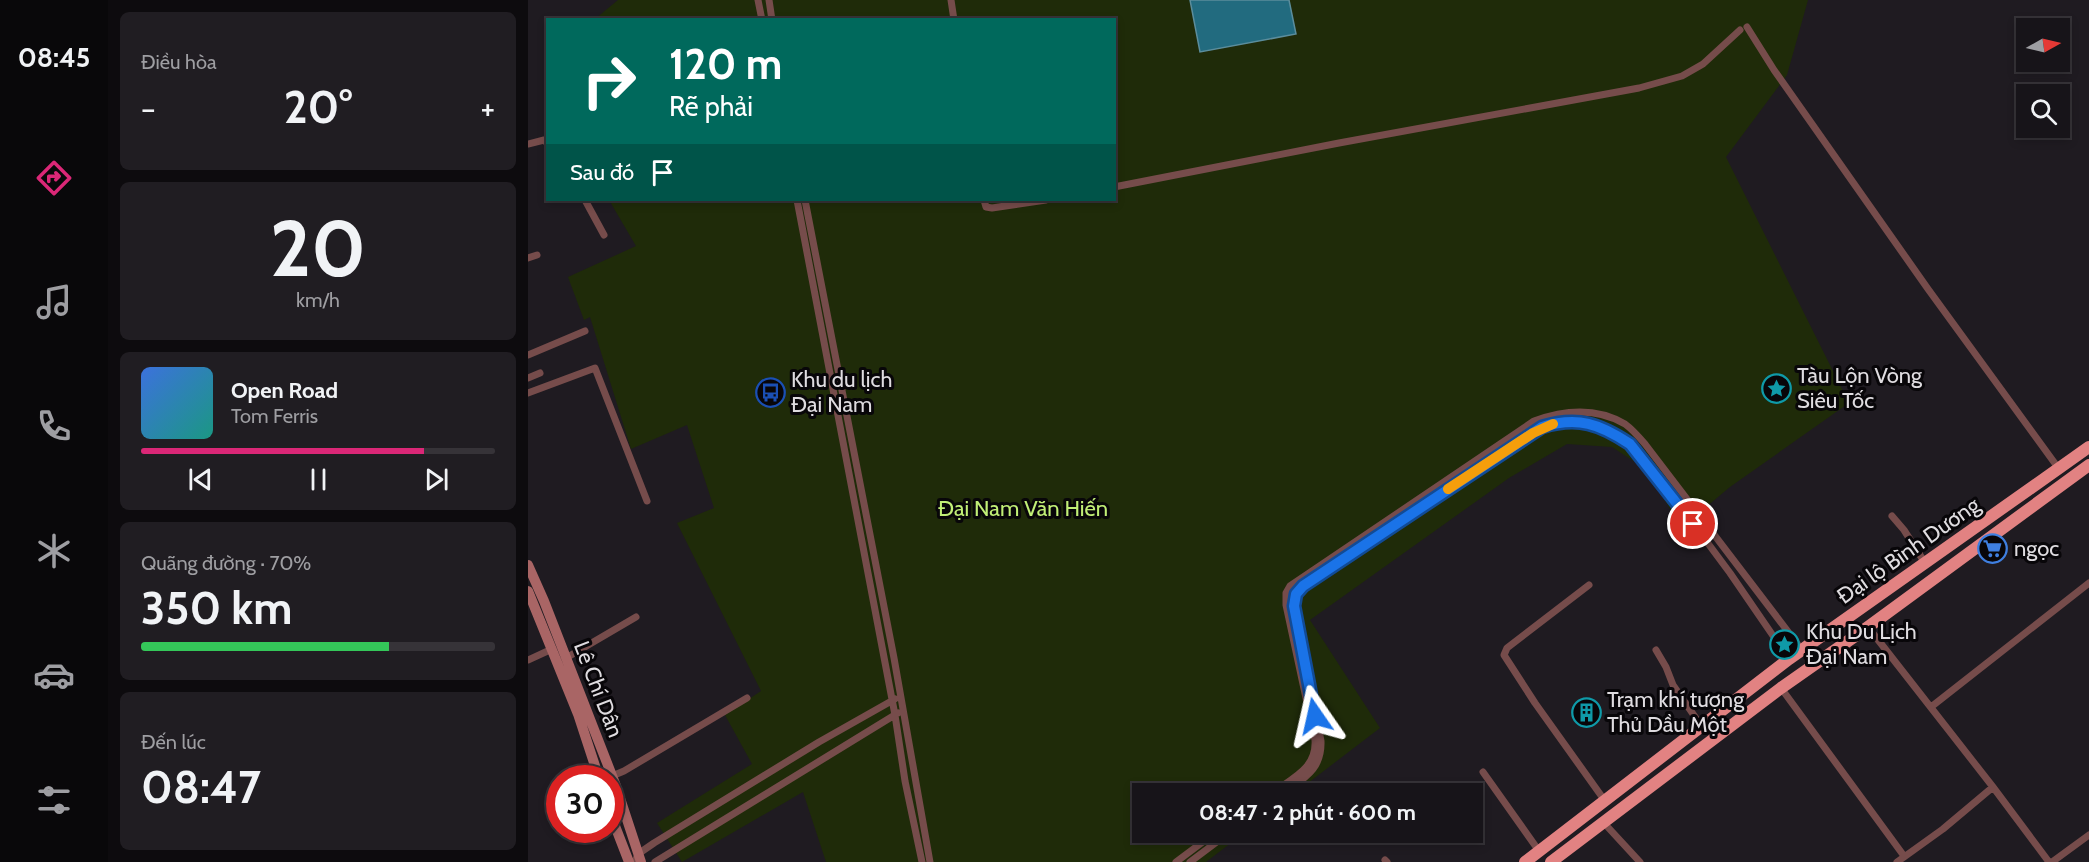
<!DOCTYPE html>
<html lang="vi">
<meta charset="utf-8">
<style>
body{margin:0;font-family:Cabin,sans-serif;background:#201d22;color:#f1f3f6;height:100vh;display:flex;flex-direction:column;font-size:22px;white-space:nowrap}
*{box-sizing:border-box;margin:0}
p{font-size:20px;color:#9e9ea2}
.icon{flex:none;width:33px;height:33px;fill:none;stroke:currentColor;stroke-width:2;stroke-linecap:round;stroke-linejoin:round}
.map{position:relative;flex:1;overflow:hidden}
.sheet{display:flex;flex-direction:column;gap:12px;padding:12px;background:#0d0b0e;width:420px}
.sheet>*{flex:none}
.top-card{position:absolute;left:18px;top:18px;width:570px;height:183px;border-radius:0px;box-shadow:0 3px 9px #0003,0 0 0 2px #363338;background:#00695c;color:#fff;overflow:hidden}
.needle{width:39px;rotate:82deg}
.controls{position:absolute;left:1488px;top:18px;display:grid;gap:12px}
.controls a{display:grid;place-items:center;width:54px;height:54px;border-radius:0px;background:#171419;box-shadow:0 3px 9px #0003,0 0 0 2px #363338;font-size:30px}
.speed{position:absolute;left:18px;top:765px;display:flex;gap:12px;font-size:30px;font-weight:700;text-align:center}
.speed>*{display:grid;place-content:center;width:78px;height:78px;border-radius:50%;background:#171419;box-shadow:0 3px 9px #0003,0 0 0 2px #363338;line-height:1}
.speed .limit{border:9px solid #d22;background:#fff;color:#111}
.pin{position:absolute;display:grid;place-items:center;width:51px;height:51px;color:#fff;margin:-26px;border:3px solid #fff;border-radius:50%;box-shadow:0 2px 6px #0007}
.me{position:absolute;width:66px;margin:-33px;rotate:349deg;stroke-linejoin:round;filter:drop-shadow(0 0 4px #0008)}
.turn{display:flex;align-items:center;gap:21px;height:126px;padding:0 24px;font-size:27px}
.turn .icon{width:78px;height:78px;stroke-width:2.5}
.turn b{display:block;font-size:42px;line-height:51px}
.then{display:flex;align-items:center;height:57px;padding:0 24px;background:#0003;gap:12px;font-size:22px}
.big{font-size:45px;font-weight:800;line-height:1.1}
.sheet .tile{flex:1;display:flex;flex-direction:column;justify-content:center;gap:9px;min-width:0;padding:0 21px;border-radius:9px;background:#201d22}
.sheet .dial{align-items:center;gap:0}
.dial b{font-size:78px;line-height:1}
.song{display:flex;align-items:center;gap:18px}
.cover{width:72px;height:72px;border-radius:9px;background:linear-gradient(135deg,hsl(220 70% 55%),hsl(170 70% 35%))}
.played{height:6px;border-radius:3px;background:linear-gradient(90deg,#db2777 80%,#363338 80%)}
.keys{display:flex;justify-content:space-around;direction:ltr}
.heat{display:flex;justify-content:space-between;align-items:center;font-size:33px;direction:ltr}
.charge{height:9px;border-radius:4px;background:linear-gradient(90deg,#34c759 70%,#363338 0)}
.trip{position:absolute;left:604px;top:783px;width:351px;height:60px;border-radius:0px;background:#171419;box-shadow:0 3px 9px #0003,0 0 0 2px #363338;font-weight:800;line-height:60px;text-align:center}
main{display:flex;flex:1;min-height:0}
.tabs{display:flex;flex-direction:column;width:108px;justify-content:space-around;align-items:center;background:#09080a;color:#9e9ea2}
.tabs .icon{width:42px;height:42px}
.tabs .active{color:#db2777}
.tabs b{font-size:27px;color:#f1f3f6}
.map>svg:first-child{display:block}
</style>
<main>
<nav class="tabs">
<b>08:45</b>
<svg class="icon active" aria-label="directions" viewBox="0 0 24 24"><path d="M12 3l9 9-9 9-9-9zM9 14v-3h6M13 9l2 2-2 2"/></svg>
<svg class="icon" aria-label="music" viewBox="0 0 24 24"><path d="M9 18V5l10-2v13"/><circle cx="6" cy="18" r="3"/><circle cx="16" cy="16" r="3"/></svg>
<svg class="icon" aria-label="phone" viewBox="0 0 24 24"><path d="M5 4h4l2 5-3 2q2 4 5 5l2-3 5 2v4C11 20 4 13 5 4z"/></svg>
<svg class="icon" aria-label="climate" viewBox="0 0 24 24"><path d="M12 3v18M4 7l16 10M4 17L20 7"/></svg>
<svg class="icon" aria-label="car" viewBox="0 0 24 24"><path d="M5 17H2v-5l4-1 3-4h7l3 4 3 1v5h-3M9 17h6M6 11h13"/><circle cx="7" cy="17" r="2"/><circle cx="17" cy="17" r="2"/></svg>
<svg class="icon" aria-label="filters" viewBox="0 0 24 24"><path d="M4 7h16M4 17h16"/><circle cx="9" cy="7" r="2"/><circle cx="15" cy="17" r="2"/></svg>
</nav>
<section class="sheet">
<div class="tile"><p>Điều hòa</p>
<div class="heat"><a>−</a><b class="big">20°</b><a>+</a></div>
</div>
<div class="tile dial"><b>20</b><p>km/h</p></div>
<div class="tile">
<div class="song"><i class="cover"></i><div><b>Open Road</b><p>Tom Ferris</p></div></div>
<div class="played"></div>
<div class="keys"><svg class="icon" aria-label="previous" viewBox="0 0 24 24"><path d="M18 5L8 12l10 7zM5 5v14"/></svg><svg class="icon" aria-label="pause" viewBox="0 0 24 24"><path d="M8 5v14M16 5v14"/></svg><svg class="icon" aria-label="next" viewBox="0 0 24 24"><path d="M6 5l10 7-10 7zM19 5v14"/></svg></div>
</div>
<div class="tile"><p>Quãng đường · 70%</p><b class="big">350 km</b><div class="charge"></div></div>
<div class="tile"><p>Đến lúc</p><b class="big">08:47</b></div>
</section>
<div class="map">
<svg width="1561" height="862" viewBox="0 0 1561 862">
<rect width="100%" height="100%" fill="#1f1b21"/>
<path fill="#1f2b09" d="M90,0h1190l-21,75 -61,82 123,246 -119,84 -49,41 -34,-58 -35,-23 -45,-3 -58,34 -199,142 70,108 -85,65 -152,1v38l101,1 -38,29h-380l-23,-70 -121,70 -25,-39 95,-59 -27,-49 36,-24 -84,-168 37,-15 -27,-83 -56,24 -41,-132 -6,3 -16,-43 68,-31 -27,-46h505v-180l-519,-1z"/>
<path fill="#226b7f" stroke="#5b8d9c" stroke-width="1.5" d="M662,0h99l7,34 -96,18z"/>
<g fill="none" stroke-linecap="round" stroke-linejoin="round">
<path stroke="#764c4b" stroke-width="7" d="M230,0l4,20
M241,0l3,20
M423,0l3,20
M1219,27l27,43 154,219 131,180
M0,144l16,-4 4,4
M586,187l225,-44 300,-55 43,-12 21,-12 37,-34
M57,200l19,35
M269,200l98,515 10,66 17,81
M277,200l89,458 36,204
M456,200l2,7 6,1 54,-8
M0,258l9,-3
M0,355l57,-24
M0,378l12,-5
M0,393l67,-25 52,133
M1364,516l12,14 21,33
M1061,585l-82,63 -3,7 31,48 70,98
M1340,627l125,160 56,75
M1128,650l10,17 7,18 29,42
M38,658l70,-41
M0,660l24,-11
M1253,688l123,168
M1403,707l158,-124
M955,772l56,79
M84,776l12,-5 123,-73
M743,794c21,-16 46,-25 44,-54l-29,-135v-12l4,-7 244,-165c30,-11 62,-14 91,3 7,5 14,13 20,20l157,206
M755,794c21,-16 39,-24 38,-53l-26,-135 1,-12 7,-8 239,-159 28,-6 22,3 13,5 25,16 11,12 28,34 61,82 59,86
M1076,823l36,39
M857,860l2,2
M107,862l3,-8 16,-11 165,-101 76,-43
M127,862l243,-149
M648,862l40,-30
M662,862l40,-30
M1369,862l46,-33 50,-42
M1524,862l37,-27"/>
<path stroke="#a96565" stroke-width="10" d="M0,565l16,36 72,185 25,76
M0,591l50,123 21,64
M82,813l19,49"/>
<path stroke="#e28282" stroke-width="12" d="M997,862l264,-203 300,-212
M1023,862l230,-174 87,-61 221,-162"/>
</g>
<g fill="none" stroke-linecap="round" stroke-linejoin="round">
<defs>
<path id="route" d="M787,716l-21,-110 2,-12 7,-8 239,-159c36,-11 58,-3 88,17l63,80"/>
</defs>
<use href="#route" stroke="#114b97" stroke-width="15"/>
<use href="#route" stroke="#1a73e8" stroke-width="10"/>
<path stroke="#f59e0b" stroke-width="10" d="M920,489l85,-56 20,-9"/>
</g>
<defs>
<symbol id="sight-ring" viewBox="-11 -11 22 22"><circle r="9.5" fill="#080609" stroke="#0f9aa8" stroke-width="1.5"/><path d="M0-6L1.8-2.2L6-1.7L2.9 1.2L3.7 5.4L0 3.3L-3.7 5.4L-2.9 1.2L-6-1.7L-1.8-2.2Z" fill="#0f9aa8"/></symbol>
<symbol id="bus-ring" viewBox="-11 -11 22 22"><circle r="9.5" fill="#080609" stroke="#1a4fb4" stroke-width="1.5"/><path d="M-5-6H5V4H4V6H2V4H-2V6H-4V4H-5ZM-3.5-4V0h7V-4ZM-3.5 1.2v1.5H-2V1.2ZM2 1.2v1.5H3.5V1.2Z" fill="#1a4fb4"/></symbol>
<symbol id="supermarket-ring" viewBox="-11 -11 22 22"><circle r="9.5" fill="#080609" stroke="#3f7fe0" stroke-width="1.5"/><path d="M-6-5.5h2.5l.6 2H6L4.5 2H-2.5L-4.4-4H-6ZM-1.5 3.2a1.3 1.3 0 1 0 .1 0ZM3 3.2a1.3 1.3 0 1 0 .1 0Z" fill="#3f7fe0"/></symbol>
<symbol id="building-ring" viewBox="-11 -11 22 22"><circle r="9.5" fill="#080609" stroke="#0f9aa8" stroke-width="1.5"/><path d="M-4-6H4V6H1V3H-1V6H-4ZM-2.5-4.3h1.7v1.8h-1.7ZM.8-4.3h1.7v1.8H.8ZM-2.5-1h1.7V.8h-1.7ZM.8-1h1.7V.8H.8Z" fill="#0f9aa8"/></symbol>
</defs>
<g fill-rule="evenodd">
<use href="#sight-ring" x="1232" y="372" width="33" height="33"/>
<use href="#bus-ring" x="226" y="376" width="33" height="33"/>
<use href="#supermarket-ring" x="1448" y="532" width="33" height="33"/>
<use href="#sight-ring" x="1240" y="628" width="33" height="33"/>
<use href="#building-ring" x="1042" y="696" width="33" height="33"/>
</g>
<g text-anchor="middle" stroke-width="6" stroke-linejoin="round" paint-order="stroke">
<g font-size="22" fill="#dfdce0" stroke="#080609" text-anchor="start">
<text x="1269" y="383">Tàu Lộn Vòng<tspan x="1269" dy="25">Siêu Tốc</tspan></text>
<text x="263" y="387">Khu du lịch<tspan x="263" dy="25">Đại Nam</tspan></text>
<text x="1486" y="556">ngọc</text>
<text x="1278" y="639">Khu Du Lịch<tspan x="1278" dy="25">Đại Nam</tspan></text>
<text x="1079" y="707">Trạm khí tượng<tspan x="1079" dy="25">Thủ Dầu Một</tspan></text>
</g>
<g font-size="22" fill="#c1ef76" stroke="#080609">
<text x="495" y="516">Đại Nam Văn Hiến</text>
</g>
<g font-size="22" fill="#dfdce0" stroke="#080609">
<text transform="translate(1380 550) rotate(-35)" y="8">Đại lộ Bình Dương</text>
<text transform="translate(71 689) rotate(69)" y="8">Lê Chí Dân</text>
</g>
</g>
</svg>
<div class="controls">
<a><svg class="needle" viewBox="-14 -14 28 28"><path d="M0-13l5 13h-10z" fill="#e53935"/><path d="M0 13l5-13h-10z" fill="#9e9ea2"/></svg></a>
<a><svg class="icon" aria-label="search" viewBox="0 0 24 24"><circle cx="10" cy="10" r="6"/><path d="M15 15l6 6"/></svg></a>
</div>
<div class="speed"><div class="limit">30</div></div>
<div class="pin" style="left:1165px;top:524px;background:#d93025"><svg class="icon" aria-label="arrive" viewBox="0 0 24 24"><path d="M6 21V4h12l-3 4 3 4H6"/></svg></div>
<svg class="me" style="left:787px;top:716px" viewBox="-20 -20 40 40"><path d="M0-17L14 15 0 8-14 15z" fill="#1a73e8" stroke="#fff" stroke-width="4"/></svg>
<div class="trip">08:47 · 2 phút · 600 m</div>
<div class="top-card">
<div class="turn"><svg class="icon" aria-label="right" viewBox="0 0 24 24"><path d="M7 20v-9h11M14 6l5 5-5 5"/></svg><div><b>120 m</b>Rẽ phải</div></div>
<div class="then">Sau đó<svg class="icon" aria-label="arrive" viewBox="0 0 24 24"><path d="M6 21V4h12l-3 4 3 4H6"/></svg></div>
</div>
</div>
</main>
